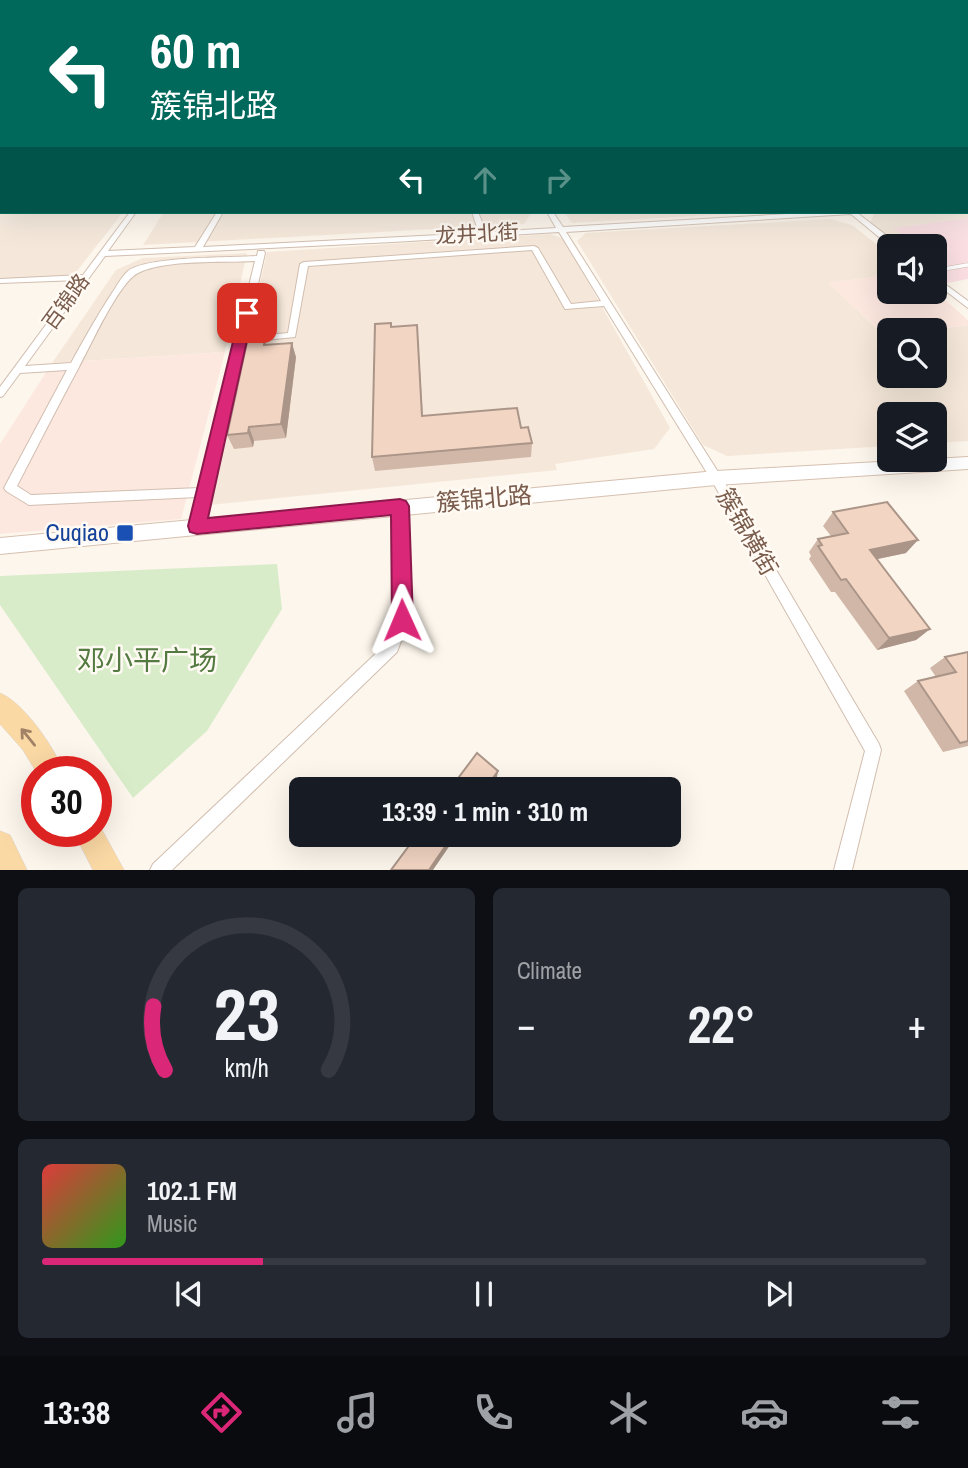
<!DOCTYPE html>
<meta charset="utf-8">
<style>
body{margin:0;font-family:"Archivo Narrow","Noto Sans SC",sans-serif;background:#242831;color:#f1f3f6;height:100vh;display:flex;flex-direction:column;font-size:26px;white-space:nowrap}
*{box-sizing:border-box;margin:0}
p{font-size:23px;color:#9ea1a6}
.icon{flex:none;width:38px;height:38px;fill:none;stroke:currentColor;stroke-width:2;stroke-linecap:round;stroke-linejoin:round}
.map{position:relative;height:870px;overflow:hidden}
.drawer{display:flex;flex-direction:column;gap:18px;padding:18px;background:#0d0f14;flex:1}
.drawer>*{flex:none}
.hud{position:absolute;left:0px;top:0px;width:970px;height:214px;box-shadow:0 7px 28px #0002;background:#00695c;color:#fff;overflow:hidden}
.tools{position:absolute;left:877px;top:234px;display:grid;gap:14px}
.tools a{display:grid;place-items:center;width:70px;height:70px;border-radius:10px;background:#171b24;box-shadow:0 7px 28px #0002;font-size:35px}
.speed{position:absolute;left:21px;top:756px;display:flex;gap:14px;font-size:35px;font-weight:700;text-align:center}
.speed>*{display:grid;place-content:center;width:91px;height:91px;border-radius:50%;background:#171b24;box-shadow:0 7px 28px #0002;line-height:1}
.speed .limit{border:10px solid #d22;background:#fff;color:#111}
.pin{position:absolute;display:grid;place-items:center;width:60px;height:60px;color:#fff;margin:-30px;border-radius:14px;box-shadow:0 4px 10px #0006}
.me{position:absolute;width:77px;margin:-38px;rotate:359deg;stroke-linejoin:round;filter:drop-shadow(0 0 5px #0008)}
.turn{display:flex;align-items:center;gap:24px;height:147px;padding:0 35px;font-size:32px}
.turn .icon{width:91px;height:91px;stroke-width:2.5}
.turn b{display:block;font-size:49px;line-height:60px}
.lanes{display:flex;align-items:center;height:66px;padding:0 35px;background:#0003;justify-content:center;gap:35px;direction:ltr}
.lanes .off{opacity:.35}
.big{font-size:52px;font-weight:700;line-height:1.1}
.drawer .tile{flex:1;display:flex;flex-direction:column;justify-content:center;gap:10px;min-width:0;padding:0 24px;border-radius:10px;background:#242831}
.drawer .dial{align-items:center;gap:0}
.dial svg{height:182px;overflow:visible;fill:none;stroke:#363941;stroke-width:7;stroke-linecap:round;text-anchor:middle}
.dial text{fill:#f1f3f6;stroke:none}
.song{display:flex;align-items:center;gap:21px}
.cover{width:84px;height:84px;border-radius:10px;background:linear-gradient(135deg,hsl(0 70% 55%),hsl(110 70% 35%))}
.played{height:7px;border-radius:4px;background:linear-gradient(90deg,#db2777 25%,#363941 25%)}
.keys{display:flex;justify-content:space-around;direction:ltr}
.heat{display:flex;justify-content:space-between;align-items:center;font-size:38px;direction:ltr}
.drawer .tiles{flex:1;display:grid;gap:18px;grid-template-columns:1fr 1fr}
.tile:last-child{grid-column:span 2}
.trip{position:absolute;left:289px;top:777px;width:392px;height:70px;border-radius:10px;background:#171b24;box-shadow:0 7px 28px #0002;font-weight:700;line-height:70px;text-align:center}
.dock{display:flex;height:112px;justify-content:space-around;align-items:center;background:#090b0e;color:#9ea1a6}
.dock .icon{width:49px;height:49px}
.dock .active{color:#db2777}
.dock b{font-size:32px;color:#f1f3f6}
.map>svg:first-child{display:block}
</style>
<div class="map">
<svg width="968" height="870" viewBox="0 0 968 870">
<rect width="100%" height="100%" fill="#fdf6ec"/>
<path fill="#f5e8da" d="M0,137l2,75h121l-46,59 -13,5 -64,3z
M968,202v16l-74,10 20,15 -15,2 -29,-22 4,-9 20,-2h74z
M164,212h368l-8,12 -381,21z
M564,212h202l-194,11z
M830,219l22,6 37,29v21l-60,8 56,53 4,-1v41h45v-45h-10l44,-6v116l-33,2 -1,-28h-45v31l-162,10 -24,-11 -126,-204 9,-8z
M550,234l14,5 106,189 -16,21 -99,15 2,6 -347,35 57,-253z
M247,253l-22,99 -173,11 64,-93 27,-12z"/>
<path fill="#fde8e0" d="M889,275v17l46,-1 33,29v5l-44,6h-35v4l-3,1 -58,-53z
M225,352l-44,167 -181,15v-90l52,-81z"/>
<path fill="#fbdfe3" d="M968,218v61l-21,4 -12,-10 -1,-26h-32l-3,-2 15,-2 -21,-15z"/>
<path fill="#d8ecc9" d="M277,564l5,45 -75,122 -74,67 -133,-193v-29z"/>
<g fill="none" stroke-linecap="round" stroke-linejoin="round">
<defs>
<path id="lane" d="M934,262l10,7 23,-4"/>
<path id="street" d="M130,212h6l-28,39 87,-4 22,-35h6l-20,35 276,-14 -7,-21h6l8,20 70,-4 -9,-16h6l10,15 260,-15h33l43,33 1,2h-9l-40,-33 -285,18 154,243 159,269 2,6 -29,120h-18l31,-119 -153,-270 -108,-175 -39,3 -33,-59 -224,16 -13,71 -50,5 -44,188 -4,1 -4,-1 -2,-4 7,-29 -169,8 -23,-14 -2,-3 63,-118 -47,3 -17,23 -3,1v-10l79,-107 -79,3v-4l83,-4zM559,232l42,69 -30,3 -33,-56 -4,-2 -230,16 -4,2 -12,69 -42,4 19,-84 -1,-2h-6l-1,5c-28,2 -109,0 -129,15 -7,6 -11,15 -16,22 -15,23 -28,46 -41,70l-46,3 80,-110 288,-14zM255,261l-55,227 -169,7 -14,-9c20,-39 41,-80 62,-119 11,-20 40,-85 59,-94 29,-14 84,-10 117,-12z
M934,276l34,25v7l-34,-26z
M400,502l4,2 2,3 3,113 -12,32 -225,218h-22l3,-6 234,-221 8,-23 -1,-113 2,-3z"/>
<path id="secondary" d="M0,132h2v6h-2z
M968,457v12l-252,16 -716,69v-16l716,-67z"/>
<path id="primary" d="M0,693c24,10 54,54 64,79l-27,1 -14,-23 -23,-26z
M97,821l27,49h-31l-20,-39h23z
M0,831l10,4 17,35h-27z"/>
</defs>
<use href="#lane" stroke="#d1beb0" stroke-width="4.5"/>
<use href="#street" stroke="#d1beb0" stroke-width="2"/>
<use href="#secondary" stroke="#d6c0b0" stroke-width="2"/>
<use href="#primary" stroke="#dad1cd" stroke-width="1"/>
<use href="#lane" stroke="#fff" stroke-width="3.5"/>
<use href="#street" fill="#fff" fill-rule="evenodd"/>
<use href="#secondary" fill="#fff" fill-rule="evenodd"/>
<use href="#primary" fill="#fbd9a5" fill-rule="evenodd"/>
</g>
<path fill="#d1b7a8" d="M392,327l26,12 5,77 98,12 11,15 -1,14 -156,14 -3,-14z
M265,341l1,4 30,12 -10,81 -32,3 -1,6 -19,2 -7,-14z
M833,512l73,41 -29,6 53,70 -14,11 -39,10 -42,-58h-4l-22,-33 2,-3 -2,-4 9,-13 13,-3 -8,-10z
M968,652v94l-25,6 -39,-61 14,-10 18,-4 -6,-9 15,-11z"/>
<path fill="#aa9588" d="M292,343l4,14 -10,81 -5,-14z
M249,427l5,14 -1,6 -5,-14z
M918,540l-12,13 -47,10 11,-13z
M930,629l-14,11 -39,10 12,-12z
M498,771l-1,6 -8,12h-4z
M453,835h4l-24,35h-4z"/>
<path fill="#f3d5c3" stroke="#aa9588" stroke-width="2" d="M391,323v4l26,-2 5,91 95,-8 4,20 7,-1 4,16 -160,14 3,-133z
M265,341l-1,4 28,-2 -11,81 -32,3 -1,6 -21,2 20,-93z
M887,502l31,38 -48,10 60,79 -41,9 -43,-59 -5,1 -23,-34 4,-1 -4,-6 30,-6 -15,-21z
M968,652v89l-8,2 -42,-62 38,-9 -11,-15z
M477,753l21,18 -13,18h-35z
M417,835h36l-24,35h-38z"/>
<defs><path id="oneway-shaft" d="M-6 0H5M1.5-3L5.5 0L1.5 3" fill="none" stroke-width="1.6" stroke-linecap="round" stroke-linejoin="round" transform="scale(1.75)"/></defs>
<use stroke="#a18267" href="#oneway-shaft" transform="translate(28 737) rotate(-129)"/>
<linearGradient id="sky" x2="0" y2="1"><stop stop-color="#97c7e8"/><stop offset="0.5" stop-color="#fefbf6"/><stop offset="1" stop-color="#fefbf6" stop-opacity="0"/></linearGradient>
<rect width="968" height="243" fill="url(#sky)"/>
<path fill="#db2777" stroke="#8e194d" stroke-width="2" d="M247,309l6,4 -45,205 192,-19 6,2 3,5 4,114 -3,7 -8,3 -7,-3 -3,-7 -1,-105 -194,19 -7,-2 -2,-6 52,-213z"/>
<rect fill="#1a4fb4" stroke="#fffaf3" stroke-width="2.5" x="116" y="524" width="18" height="18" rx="3.5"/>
<g text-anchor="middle" stroke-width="5" stroke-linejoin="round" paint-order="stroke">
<g font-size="21" fill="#7a5c4d" stroke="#fffaf3">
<text transform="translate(477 234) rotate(-3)" y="7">龙井北街</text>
<text transform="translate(66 302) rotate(-54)" y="7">百锦路</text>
</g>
<g font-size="24" fill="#7a5c4d" stroke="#fffaf3">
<text transform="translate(484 499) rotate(-5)" y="8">簇锦北路</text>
<text transform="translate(747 532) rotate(60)" y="8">簇锦横街</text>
</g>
<g font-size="24" fill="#164399" stroke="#fffaf3" text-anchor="end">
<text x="109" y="541">Cuqiao</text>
</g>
<g font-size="28" fill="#537a41" stroke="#fffaf3">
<text x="147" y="670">邓小平广场</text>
</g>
</g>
</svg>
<div class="tools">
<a><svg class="icon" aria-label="sound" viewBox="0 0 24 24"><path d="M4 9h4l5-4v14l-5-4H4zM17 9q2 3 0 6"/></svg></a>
<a><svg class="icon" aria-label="search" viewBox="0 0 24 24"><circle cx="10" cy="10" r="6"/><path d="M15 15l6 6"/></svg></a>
<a><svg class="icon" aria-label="layers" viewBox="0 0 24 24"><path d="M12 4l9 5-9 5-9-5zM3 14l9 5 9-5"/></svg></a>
</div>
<div class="speed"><div class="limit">30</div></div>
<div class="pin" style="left:247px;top:313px;background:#d93025"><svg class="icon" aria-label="arrive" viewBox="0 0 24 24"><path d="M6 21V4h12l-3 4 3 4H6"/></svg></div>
<svg class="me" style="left:402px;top:620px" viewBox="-20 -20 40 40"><path d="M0-17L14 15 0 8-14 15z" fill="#db2777" stroke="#fff" stroke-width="4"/></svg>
<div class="trip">13:39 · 1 min · 310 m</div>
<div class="hud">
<div class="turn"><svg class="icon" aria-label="left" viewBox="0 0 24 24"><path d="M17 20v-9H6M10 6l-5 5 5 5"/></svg><div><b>60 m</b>簇锦北路</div></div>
<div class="lanes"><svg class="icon" aria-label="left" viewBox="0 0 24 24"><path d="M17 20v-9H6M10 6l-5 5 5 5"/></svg><svg class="icon off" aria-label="ahead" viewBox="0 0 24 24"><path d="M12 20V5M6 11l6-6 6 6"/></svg><svg class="icon off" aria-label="right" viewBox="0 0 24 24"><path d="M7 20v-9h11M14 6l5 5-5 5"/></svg></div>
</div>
</div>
<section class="drawer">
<div class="tiles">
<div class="tile dial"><svg viewBox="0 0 100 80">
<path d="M14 69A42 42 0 1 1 86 69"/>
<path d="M14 69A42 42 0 0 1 9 41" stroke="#db2777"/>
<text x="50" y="56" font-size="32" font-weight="700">23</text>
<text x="50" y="72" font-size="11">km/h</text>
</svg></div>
<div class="tile"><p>Climate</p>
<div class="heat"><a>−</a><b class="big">22°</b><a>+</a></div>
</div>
<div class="tile">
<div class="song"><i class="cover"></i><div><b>102.1 FM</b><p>Music</p></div></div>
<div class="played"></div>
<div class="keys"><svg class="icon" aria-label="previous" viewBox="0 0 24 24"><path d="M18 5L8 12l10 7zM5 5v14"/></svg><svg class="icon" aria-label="pause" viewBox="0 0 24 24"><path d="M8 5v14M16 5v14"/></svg><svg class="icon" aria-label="next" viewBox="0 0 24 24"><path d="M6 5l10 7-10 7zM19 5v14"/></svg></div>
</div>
</div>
</section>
<nav class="dock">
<b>13:38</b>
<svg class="icon active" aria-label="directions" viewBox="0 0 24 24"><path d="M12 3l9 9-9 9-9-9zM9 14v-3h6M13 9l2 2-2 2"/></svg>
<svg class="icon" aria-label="music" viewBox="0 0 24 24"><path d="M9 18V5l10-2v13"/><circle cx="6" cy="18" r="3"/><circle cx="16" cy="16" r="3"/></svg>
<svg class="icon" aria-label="phone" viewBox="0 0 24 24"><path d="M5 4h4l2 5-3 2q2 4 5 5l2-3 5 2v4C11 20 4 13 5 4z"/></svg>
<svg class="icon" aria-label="climate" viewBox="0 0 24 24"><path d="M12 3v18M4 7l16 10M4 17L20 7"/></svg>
<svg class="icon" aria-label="car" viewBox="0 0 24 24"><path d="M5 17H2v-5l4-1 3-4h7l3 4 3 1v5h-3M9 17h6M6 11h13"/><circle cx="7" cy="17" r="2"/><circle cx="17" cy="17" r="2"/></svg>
<svg class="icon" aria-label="filters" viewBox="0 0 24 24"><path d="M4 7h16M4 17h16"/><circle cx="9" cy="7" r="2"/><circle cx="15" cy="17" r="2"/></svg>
</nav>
